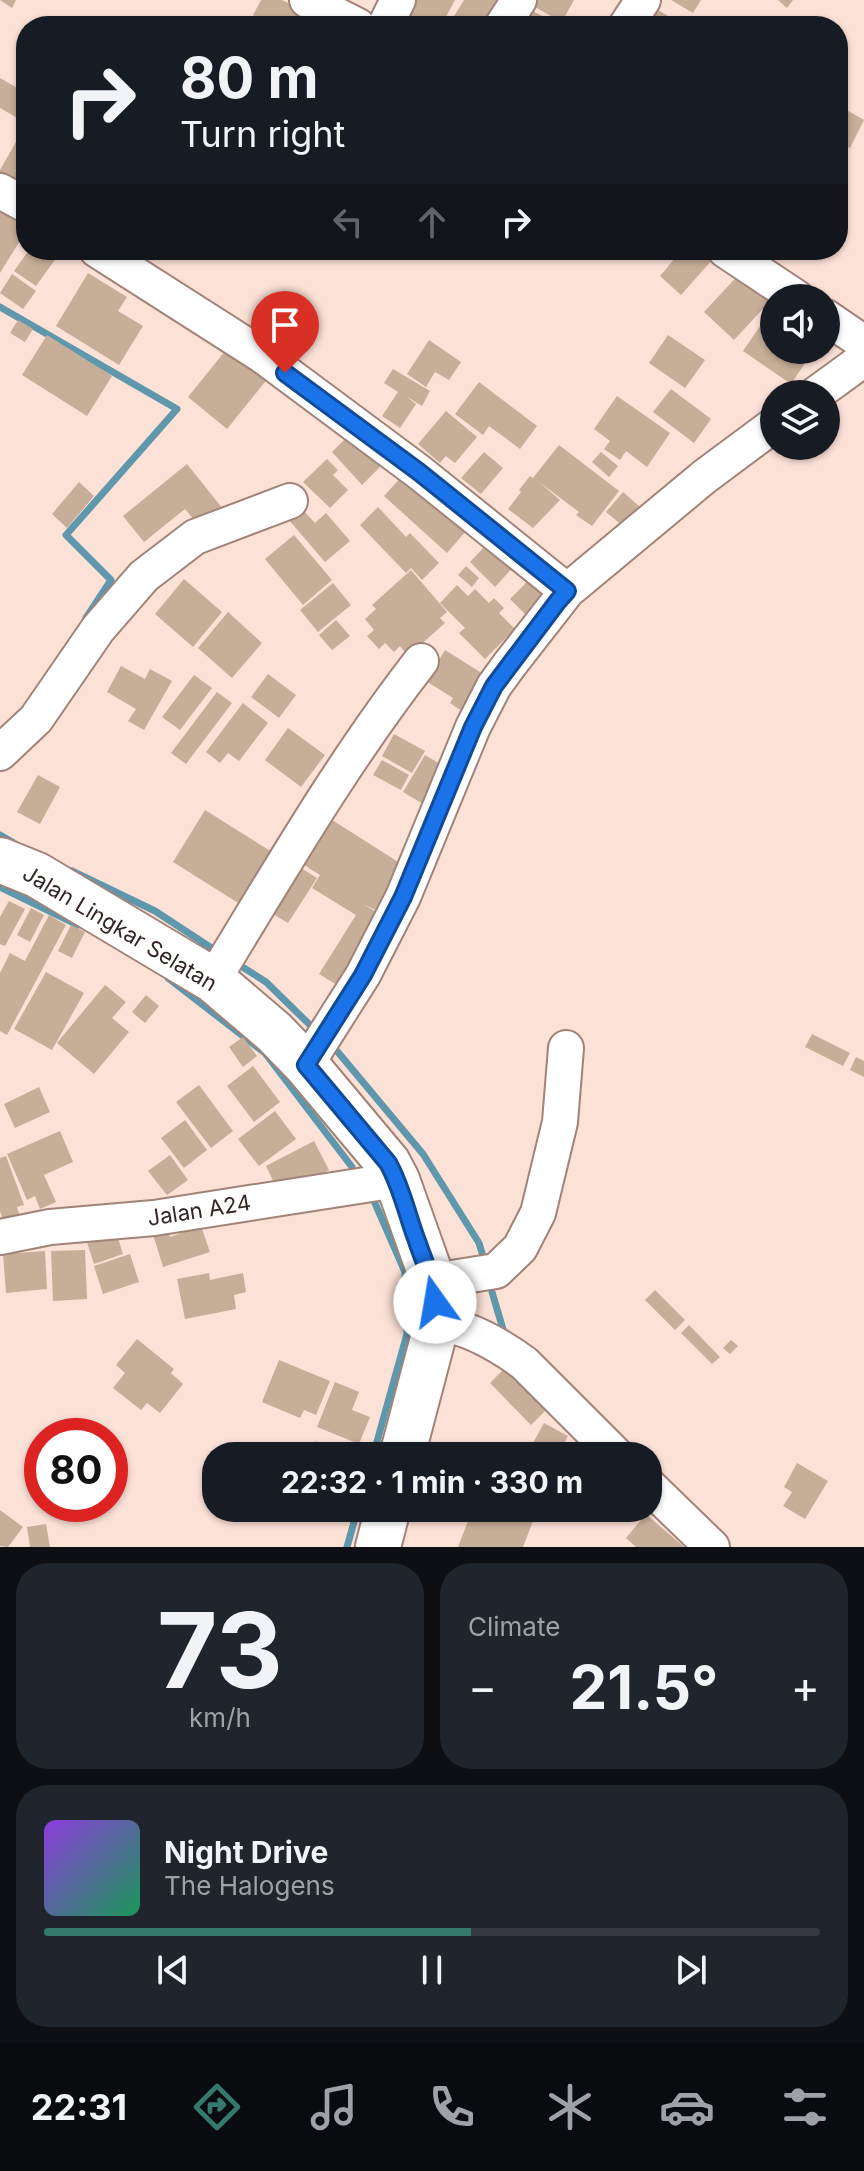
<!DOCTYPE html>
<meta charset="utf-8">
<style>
body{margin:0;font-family:Inter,sans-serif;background:#20242c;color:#f1f3f6;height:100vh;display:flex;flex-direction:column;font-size:30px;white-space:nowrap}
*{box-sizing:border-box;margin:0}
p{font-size:26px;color:#9ea1a6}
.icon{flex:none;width:44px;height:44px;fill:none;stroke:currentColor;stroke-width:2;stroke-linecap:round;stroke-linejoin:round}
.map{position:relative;height:1547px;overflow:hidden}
.drawer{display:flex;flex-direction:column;gap:16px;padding:16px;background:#0d0f14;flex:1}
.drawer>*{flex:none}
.banner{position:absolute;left:16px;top:16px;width:832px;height:244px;border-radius:32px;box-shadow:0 2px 6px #0004;background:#171b24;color:#f1f3f6;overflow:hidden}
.tools{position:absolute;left:760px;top:284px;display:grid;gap:16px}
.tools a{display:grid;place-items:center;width:80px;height:80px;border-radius:50%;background:#171b24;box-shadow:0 2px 6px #0004;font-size:40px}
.speed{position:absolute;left:24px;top:1418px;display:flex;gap:16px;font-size:40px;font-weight:700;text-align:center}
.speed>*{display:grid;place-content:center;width:104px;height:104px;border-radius:50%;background:#171b24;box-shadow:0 2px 6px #0004;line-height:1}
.speed .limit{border:12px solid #d22;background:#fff;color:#111}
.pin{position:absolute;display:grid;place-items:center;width:68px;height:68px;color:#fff;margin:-82px -34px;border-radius:50% 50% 50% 0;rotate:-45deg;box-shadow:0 0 8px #0007}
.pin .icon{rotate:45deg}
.me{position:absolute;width:88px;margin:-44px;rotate:347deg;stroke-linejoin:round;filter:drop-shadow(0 0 6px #0008)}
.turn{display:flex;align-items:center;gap:28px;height:168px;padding:0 32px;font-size:36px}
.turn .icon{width:104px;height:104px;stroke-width:2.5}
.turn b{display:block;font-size:56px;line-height:68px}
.lanes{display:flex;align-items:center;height:76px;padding:0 32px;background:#0003;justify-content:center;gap:40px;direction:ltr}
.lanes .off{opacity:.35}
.big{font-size:60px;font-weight:700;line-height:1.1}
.drawer .tile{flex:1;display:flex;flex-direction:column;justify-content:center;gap:12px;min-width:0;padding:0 28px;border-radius:32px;background:#20242c}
.drawer .dial{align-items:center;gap:0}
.dial b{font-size:104px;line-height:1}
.song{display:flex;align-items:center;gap:24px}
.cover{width:96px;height:96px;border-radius:12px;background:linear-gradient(135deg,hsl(270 70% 55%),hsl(150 70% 35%))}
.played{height:8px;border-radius:4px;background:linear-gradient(90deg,#34796e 55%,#363941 55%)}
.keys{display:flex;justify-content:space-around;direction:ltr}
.heat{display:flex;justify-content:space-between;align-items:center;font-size:44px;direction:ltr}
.drawer .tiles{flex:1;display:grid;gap:16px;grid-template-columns:1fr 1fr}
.tile:last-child{grid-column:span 2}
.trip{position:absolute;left:202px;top:1442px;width:460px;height:80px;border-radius:32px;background:#171b24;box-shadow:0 2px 6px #0004;font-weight:700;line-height:80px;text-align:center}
.tab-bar{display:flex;height:128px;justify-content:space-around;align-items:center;background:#090b0e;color:#9ea1a6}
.tab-bar .icon{width:56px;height:56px}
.tab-bar .active{color:#34796e}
.tab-bar b{font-size:36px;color:#f1f3f6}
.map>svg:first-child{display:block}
</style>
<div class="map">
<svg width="864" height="1547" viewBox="0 0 864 1547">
<rect width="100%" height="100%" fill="#fce1d7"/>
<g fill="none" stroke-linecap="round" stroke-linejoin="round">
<path stroke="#5f98ad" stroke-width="7" d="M0,307l177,102 -111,126 45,45 -25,38
M0,835l14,8
M72,871l83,40 55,36
M0,887l78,38
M244,968l22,14 43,42
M168,978l97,75 87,114
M337,1051l86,103 56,89 3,10
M371,1194l34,78 2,62 -34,122
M492,1292l13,44
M347,1547l11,-39"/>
</g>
<path fill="#c6ae98" d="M0,0h16l-4,8z
M261,0h21l20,10 -9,16h-18l-22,-11z
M415,0h40l-14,26h-41z
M464,0h43l-16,26h-43z
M534,0h40l-12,22 -31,-17z
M671,0h30l-8,13z
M778,0h15l-6,8z
M526,7l34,19h-45z
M655,8l29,18h-40z
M254,17l17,9h-21z
M26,45v22l-9,-4z
M0,78l26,15v30l-26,-15z
M843,108l21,12 -14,28 -12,-6v-26z
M21,133l5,3v43l-6,10 -20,-12v-7z
M0,210l26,16v5l-26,42z
M29,250h33l-26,36 -22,-15z
M682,250h19l11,10 -31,35 -21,-19z
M744,269l30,28 -40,43 -30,-28z
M88,273l39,24 -9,14 25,15 -24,39 -63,-39z
M12,274l24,17 -13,18 -23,-16z
M771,310l3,2v38h40l-23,34 -48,-33z
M18,320l15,9 -8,13 -15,-9z
M47,335l65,41 -25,40 -65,-41z
M668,335l37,25 -20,28 -36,-25z
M429,340l32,22 -12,18 -14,-8 -9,15 -19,-13z
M230,345l39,32 -42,52 -39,-32z
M393,369l37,22 -8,15 -16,-10 10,8 -16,24 -18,-12 16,-24 -14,-9z
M479,382l58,44 -17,23 -31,-23 -6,9 -28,-21z
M671,389l40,30 -17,24 -41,-31z
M617,396l53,37 -23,34 -21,-16 -6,9 -16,-11 6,-8 -16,-12z
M446,411l31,26 -22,26 -9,-7 -6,7 -22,-19z
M354,430l32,31 -24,24 -30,-33z
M559,445l60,46 -27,35 -16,-11 3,-3 -40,-30 21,18 -27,28 -25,-19 13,-17 -2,-2 11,-14 3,2z
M484,452l19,16 -22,26 -20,-16z
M601,452l17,14 -9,11 -17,-15z
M327,459l11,11 -5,5 15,15 -18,18 -27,-26z
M187,464l36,45 -23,18 -15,-18 -41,33 -21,-26z
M403,475l63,56 -19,22 -63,-57z
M79,482l15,14 -27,32 -15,-14z
M623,492l17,15 -17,19 -17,-14z
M378,507l28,30 4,-4 29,30 -17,17 -11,-12 -5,5 -46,-48z
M301,508l14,15 11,-10 24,28 -25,21 -37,-43z
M294,535l38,45 -29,25 -38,-46z
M489,542l25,24 -19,21 -25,-25z
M466,566l13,12 -7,9 -14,-12z
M411,570l36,42 -7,6 5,5 -37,33 -8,-10 -6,6 -9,-9 -6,6 -12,-13 7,-6 -9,-11 11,-10 -4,-4z
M531,578l17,17 -21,21 -17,-17z
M184,579l38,33 -29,35 -38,-33z
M333,583l18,22 -33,27 -18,-22z
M457,585l11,11 7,-7 14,14 5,-5 10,10 -5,5 16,16 -30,30 -26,-26 6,-5 -25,-25z
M228,612l34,31 -30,35 -34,-30z
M336,620l14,16 -18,14 -13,-15z
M445,650l43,27 -23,36 -15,-10 3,-5 -27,-17z
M121,666l24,13 5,-10 22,12 -28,49 -16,-9 8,-12 -29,-17z
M268,674l28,21 -17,23 -28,-21z
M194,675l18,13 -32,42 -18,-13z
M217,692l15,11 -46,61 -15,-11z
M243,703l25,20 -29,38 -11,-8 -8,10 -14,-11z
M288,728l37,27 -24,32 -36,-27z
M394,734l31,17 -13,22 -30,-17z
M425,755l22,13 -22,37 -22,-13z
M382,760l27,15 -8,15 -28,-15z
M38,775l22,12 -20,37 -23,-12z
M205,810l78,49 -32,52 -78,-49z
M329,818l74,47 -28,45 -12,-6 23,14 -44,70 -23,-14 37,-59 -44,-27 8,-13 -19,-12z
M298,866l19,12 -29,45 -18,-11z
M9,901l16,8 -20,37 -5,-2v-27z
M31,908l13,7 -14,27 -13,-7z
M49,915l17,10 -59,110 -7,-4v-58l10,-20 15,8z
M71,925l14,7 -13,26 -14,-7z
M46,972l38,21 -32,57 -38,-21z
M105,985l21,17 -14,16 17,14 -35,42 -37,-31z
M146,995l13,11 -14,17 -13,-11z
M812,1034l38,19 -7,13 -38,-19z
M243,1037l14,19 -14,11 -14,-20z
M856,1057l8,4v16l-14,-7z
M253,1066l27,36 -26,20 -27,-36z
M199,1085l34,46 -22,17 -35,-46z
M39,1087l11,25 -35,16 -11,-24z
M275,1111l21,28 -37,27 -21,-27z
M185,1120l22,30 -23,18 -23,-30z
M60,1131l13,31 -29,13 12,27 -16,7 -5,-13 -8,4 -20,-46z
M314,1141l15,29 -49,25 -14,-29z
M170,1155l18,25 -21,15 -19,-24z
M6,1156l18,49 -7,2 3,10 -16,6 -4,-12v-53z
M113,1223l10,31 -29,10 -10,-31z
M167,1226l3,11 31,-11 9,26 -47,15 -11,-36z
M85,1250l2,49 -34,2 -2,-50z
M45,1251l2,38 -41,4 -3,-39z
M130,1254l9,28 -36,12 -9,-28z
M209,1273l1,7 33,-7 3,19 -12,3 2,14 -51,10 -8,-40z
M655,1290l30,30 -10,10 -30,-30z
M689,1325l31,32 -8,7 -31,-31z
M137,1339l37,30 -3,4 12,11 -23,29 -13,-10 -6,7 -28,-22 12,-15 -9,-8z
M731,1340l7,6 -8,8 -7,-6z
M279,1360l51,21 -14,34 -12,-5 -4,8 -38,-16z
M512,1361l41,42 -22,22 -41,-42z
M335,1382l24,10 -7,18 18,7 -11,27 -42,-17z
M544,1423l24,13 -10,20h-23l-7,-4z
M315,1441l24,9 -2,6h-28z
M797,1463l31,18 -23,38 -22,-13 9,-14 -8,-5z
M473,1508h65l-15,39h-65z
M0,1510l23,17 -15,20 -8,-1z
M646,1514l38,33h-48l-10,-9z
M46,1524l4,23h-20l-3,-20z"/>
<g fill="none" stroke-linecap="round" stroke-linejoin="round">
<defs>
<path id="minor" d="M307,0l51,26
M385,26l13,-26
M502,26l17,-26
M626,26l17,-26
M0,191l26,14
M97,250l166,106 156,116 148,119
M725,250l72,48
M826,317l38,26
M816,394l48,-35
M0,753l36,-34 62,-90 46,-53 51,-39 95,-36
M213,980c66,-108 130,-219 208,-319
M306,1065l57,-90 40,-78 70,-170 21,-41 16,-22 57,-73 137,-114 70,-52
M0,1237l50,-10 104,-9 243,-38
M433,1281l63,-10 24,-23 18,-35 22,-91 6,-74
M437,1323c31,4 61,21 87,40l93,93
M648,1485l64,62"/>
<path id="highway" d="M0,860l37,15 176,105 61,52 32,33 82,98 9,17 36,101 4,42 -35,133
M378,1547l10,-39"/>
</defs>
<use href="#minor" stroke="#a18378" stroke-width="38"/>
<use href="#highway" stroke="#a18378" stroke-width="48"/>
<use href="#minor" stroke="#fff" stroke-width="34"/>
<use href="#highway" stroke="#fff" stroke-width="44"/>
</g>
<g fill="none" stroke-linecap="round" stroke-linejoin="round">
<defs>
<path id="route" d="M285,373l134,99 148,119 -9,10 -64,85 -21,41 -70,170 -40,78 -57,90 82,98c14,25 19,52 29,78 7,21 16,38 18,61"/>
</defs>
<use href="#route" stroke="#114b97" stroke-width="20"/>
<use href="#route" stroke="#1a73e8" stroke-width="14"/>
</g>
<g text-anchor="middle" stroke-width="7" stroke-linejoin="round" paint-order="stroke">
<g font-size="22" fill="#332622" stroke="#fff">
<text transform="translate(120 928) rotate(31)" y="8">Jalan Lingkar Selatan</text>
<text transform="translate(199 1210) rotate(-9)" y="8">Jalan A24</text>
</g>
</g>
</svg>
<div class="tools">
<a><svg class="icon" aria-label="sound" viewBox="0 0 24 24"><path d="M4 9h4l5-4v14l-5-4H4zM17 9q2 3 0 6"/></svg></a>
<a><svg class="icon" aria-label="layers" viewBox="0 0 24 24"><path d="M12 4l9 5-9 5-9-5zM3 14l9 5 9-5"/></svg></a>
</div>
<div class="speed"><div class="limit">80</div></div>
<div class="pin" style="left:285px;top:373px;background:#d93025"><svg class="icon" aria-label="arrive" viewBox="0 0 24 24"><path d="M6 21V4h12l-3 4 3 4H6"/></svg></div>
<svg class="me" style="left:435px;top:1302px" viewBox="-20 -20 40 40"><circle r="19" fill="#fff"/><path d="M0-13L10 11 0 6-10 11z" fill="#1a73e8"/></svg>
<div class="trip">22:32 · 1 min · 330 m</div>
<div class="banner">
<div class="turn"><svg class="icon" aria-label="right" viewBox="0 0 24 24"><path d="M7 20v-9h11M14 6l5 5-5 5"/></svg><div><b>80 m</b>Turn right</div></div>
<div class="lanes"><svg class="icon off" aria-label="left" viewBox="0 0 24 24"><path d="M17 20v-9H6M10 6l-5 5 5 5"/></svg><svg class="icon off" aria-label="ahead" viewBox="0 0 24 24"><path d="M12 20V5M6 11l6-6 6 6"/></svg><svg class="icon" aria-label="right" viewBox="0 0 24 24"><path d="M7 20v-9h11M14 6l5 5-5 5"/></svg></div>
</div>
</div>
<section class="drawer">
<div class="tiles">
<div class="tile dial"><b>73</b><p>km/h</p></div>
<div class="tile"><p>Climate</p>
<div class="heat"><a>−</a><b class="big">21.5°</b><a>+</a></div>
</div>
<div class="tile">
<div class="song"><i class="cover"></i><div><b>Night Drive</b><p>The Halogens</p></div></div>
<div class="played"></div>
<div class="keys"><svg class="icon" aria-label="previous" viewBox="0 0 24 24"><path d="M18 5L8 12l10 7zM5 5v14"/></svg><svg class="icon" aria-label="pause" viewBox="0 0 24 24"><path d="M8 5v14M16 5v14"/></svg><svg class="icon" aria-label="next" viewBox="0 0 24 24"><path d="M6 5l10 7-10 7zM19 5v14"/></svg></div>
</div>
</div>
</section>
<nav class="tab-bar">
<b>22:31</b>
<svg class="icon active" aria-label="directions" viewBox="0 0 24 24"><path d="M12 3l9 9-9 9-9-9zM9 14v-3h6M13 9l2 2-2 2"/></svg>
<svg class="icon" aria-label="music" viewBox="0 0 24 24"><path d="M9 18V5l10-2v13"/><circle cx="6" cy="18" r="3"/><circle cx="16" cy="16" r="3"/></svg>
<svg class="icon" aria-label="phone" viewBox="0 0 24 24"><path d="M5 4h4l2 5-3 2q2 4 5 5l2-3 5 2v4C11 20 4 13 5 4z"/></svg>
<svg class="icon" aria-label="climate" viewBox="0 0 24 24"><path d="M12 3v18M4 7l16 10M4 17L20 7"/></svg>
<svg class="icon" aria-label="car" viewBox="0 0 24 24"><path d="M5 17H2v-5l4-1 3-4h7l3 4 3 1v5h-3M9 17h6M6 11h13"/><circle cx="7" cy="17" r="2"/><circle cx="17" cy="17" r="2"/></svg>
<svg class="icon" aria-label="filters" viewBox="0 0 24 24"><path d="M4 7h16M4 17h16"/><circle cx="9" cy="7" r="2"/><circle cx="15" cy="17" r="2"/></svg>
</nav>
